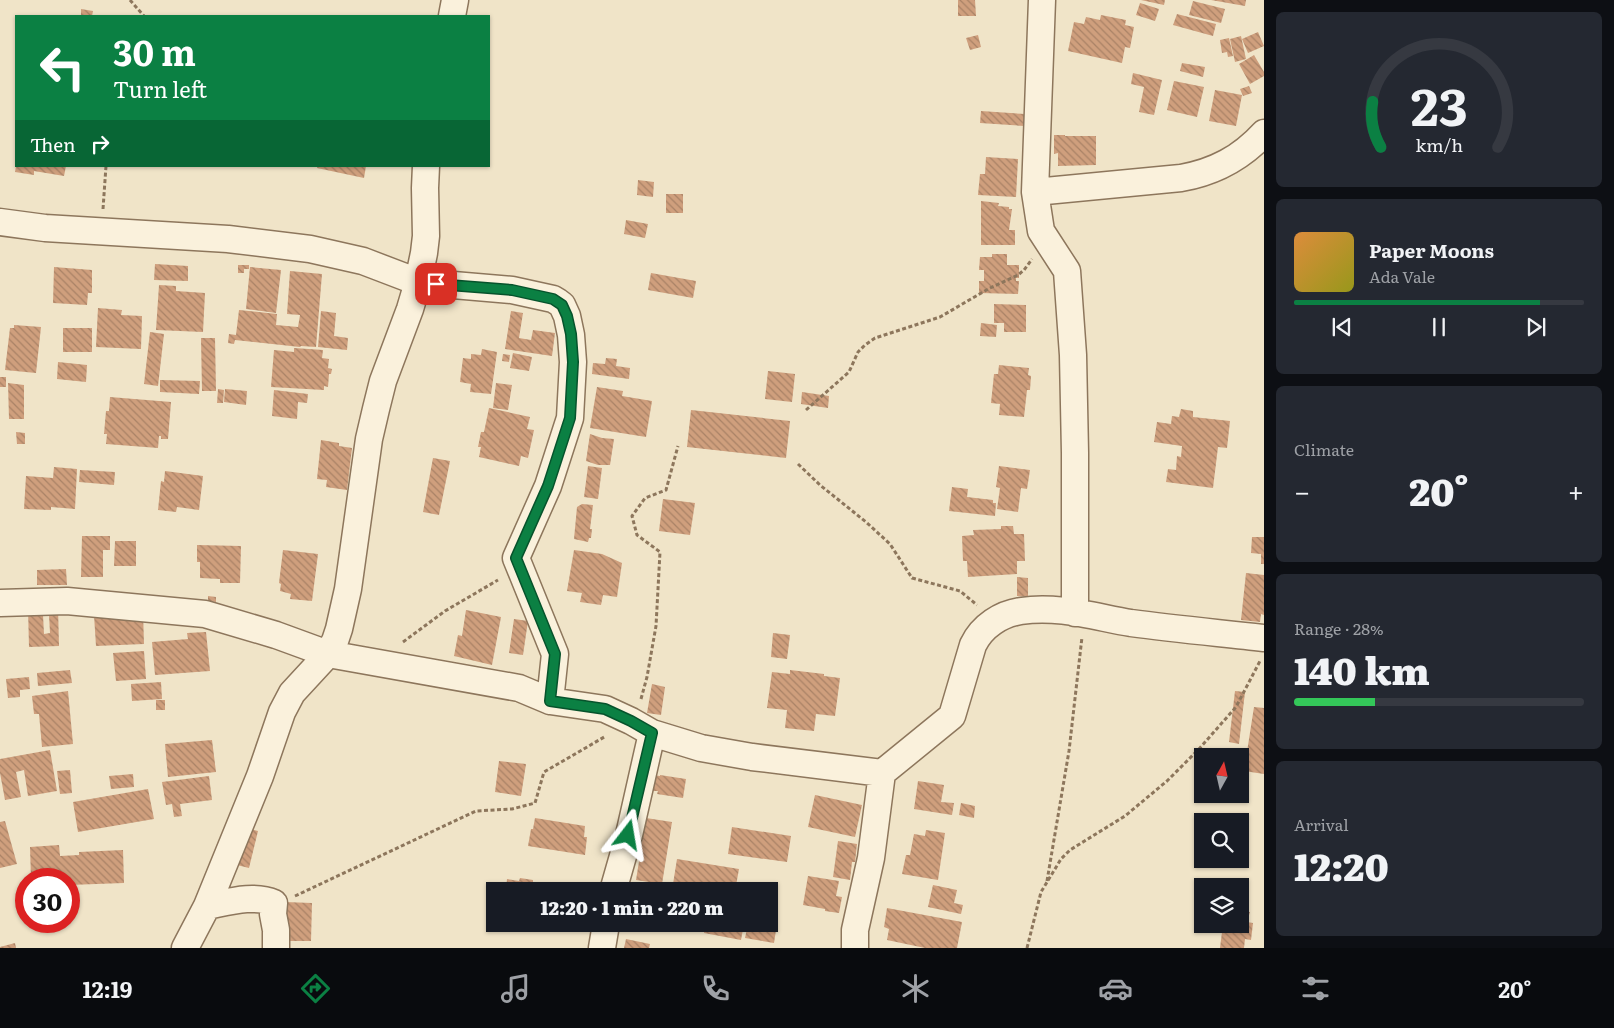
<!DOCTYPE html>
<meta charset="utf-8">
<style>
body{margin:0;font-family:Literata,serif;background:#242831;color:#f1f3f6;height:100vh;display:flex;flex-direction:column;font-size:19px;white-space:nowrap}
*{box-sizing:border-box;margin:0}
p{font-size:16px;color:#9ea1a6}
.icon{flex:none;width:28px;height:28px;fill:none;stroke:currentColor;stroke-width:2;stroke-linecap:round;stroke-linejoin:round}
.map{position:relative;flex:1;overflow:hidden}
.details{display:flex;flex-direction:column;gap:12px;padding:12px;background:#0d0f14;width:350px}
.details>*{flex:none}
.banner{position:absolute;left:15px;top:15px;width:475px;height:152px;border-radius:0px;box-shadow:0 1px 4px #0004;background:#0b8043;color:#fff;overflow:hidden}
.needle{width:32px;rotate:8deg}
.controls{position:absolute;left:1194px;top:748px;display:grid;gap:10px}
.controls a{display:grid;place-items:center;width:55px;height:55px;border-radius:0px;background:#171b24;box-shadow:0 1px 4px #0004;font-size:25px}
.speed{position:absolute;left:15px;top:868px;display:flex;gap:10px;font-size:25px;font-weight:700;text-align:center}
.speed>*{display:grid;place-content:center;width:65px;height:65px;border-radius:50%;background:#171b24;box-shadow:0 1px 4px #0004;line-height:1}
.speed .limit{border:8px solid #d22;background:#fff;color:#111}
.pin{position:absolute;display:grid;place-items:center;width:42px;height:42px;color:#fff;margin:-21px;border-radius:10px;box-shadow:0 2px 8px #0006}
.me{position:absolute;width:55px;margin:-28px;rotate:14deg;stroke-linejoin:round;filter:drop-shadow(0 0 4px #0008)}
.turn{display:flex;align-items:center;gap:18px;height:105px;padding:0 15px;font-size:22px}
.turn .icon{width:65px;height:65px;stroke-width:2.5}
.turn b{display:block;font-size:35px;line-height:42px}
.then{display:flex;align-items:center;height:48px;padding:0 15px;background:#0003;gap:10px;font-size:19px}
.big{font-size:38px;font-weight:800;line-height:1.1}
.details .card{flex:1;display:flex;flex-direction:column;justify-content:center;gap:8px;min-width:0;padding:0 18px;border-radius:8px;background:#242831}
.details .dial{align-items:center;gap:0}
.dial svg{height:130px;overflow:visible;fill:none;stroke:#363941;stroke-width:7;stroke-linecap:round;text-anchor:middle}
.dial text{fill:#f1f3f6;stroke:none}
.song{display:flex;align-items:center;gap:15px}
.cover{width:60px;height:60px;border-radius:8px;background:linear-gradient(135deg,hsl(30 70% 55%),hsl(60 70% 35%))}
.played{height:5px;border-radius:2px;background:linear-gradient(90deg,#0b8043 85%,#363941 85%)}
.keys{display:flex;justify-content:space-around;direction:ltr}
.heat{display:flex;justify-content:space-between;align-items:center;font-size:28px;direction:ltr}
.charge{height:8px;border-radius:4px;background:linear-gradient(90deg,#34c759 28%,#363941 0)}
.trip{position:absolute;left:486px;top:882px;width:292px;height:50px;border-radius:0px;background:#171b24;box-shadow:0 1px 4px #0004;font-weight:800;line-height:50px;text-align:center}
.dock{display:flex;height:80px;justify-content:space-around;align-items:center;background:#090b0e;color:#9ea1a6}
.dock .icon{width:35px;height:35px}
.dock .current{color:#0b8043}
.dock b{font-size:22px;color:#f1f3f6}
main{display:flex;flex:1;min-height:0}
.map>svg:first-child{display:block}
</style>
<main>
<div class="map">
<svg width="1264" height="948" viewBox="0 0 1264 948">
<defs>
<pattern id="building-back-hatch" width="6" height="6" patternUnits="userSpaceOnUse" patternTransform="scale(1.25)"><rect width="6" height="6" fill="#cf9f7d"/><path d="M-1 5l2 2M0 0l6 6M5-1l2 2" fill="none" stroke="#a98266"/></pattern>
</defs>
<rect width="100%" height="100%" fill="#f0e4c8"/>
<path fill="url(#building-back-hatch)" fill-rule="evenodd" d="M958,0h17l1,16h-18z
M1141,0h24l-1,5z
M1211,0h35l-1,6z
M1193,1l32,8 -4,14 -32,-8z
M1140,3l19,6 -4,12 -19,-6z
M81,9l12,2 -1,5h-11z
M1177,14l39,10 -3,12 -40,-11z
M1101,15l25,5 -1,5 9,2 -4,21 -5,-1 -3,16 -54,-12 6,-29 10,2 2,-7 14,3z
M1258,32l6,14 -16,7 -6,-14z
M978,35l3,12 -11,3 -4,-12z
M1241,36l5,23 -11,3 -5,-23z
M1229,38l4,18 -5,1 -1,-5 -5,1 -2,-13z
M1254,55l10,17v4l-14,8 -11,-20z
M1182,63l23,4 -2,10 -23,-6z
M1133,73l29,7 -8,35 -15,-3 5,-25 -13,-3z
M1174,81l30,6 -7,30 -30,-7z
M1249,86l3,7 -9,3 -3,-7z
M1215,90l27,5 -6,31 -27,-5z
M981,111l44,3 -1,12 -44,-3z
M1054,135h11v1h31v29l-38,1v-13l-4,1z
M986,157l32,2 -2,38 -38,-2 2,-21h5z
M16,166h50l-2,10 -30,-5v4l-19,-3z
M318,166h48l-2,12 -47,-10z
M638,180l16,2 -1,15 -16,-2z
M666,194h17v19h-17z
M981,201l18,2 -1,3 11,1v2h3l-3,21h6v15h-34z
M626,220l22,4 -3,14 -21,-4z
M992,254h15v11h12v13h-3v3h3l-1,13 -39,-1v-12h5v-11h-5l1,-13h12z
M155,264l33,2v15l-34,-1z
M238,265h11v4h-5v4h-6z
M54,267l38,3v23h-4l-1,12 -34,-2z
M250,267l31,3 -5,43 -30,-4z
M290,271l32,3 -6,73 -15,-1 -1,1 -65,-7 -1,4 -6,-1 1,-9 7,1 3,-25 38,4 -1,11 22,2 2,-12 -13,-1z
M651,273l45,8 -3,17 -45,-8z
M159,285l17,1v5l29,2 -2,39 -47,-2z
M994,304l32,1v27h-22v-9h-10z
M98,308l24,2 -1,5 21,1 -1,33 -45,-2z
M321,311l15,2 -2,23 14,2 -1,12 -29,-3z
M511,311l12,2 -4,25 12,2 2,-10 22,3 -3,23 -47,-7z
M981,323l16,2 -1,12 -16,-1z
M14,325l27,2 -5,46 -31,-3 5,-42h4z
M63,328h29v24h-29z
M150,332l14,2 -6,52 -14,-2z
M201,338h14l1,53h-14z
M294,348l29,2 -1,8 7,1 -1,9 4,1 -1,5h-2l-1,13 -4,-1v4l-53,-3 3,-37 20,2z
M482,349l15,3 -6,42 -21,-2 1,-8 -11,-2 3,-24 8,1v-5l10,1z
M513,353l19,4 -3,14 -19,-3z
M503,354l7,1 -1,7 -7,-1z
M606,358l11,1 -1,7 14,2 -1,11 -37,-5 1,-11 12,1z
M58,362l29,3 -1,17 -29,-3z
M999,365l30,3 -1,7 3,1 -1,14h-3l-3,27 -25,-2 1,-11 -9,-1 3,-29h4z
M768,371l27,3 -3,28 -27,-3z
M0,377h6v10h-6z
M160,380l40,1 -1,13 -39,-2z
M8,383l16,2v34h-15z
M496,383l16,2 -4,25 -15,-2z
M597,387l26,4 -1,5 30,5 -6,36 -56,-9z
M218,389l6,1 -1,13h-6z
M225,389l22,2 -1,14 -22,-3z
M274,390l34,4 -1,9 -9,-1 -1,17 -25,-3z
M802,392l27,4 -1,12 -27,-4z
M110,397l61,5 -3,37h-7v-3h-2l-1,12 -52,-4 1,-10h-3l2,-23h3z
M489,408l41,9 -3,12 7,1 -6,28 -7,-2 -2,10 -40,-9 2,-10h-3l3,-15h3z
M1181,409l12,2v6l37,4 -3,27 -9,-1 -5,41 -47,-6 2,-13 8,1 1,-14 4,1 1,-11 -28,-4 3,-20 14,2 1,-8 7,1z
M691,410l99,11 -4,37 -99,-11z
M16,432l9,1v11h-8z
M590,434l12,4 12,1 -4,26h-12l-12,-4z
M321,440l18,3v3l13,2 -5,42 -21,-3 1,-7 -10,-1z
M433,458l17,3 -11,54 -16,-3z
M588,466l14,2 -4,31 -14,-2z
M999,466l31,4 -3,19 -6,-1 -3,24 -21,-3 3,-21 -4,-1z
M54,467l23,2 -2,40 -24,-2v3l-27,-1 2,-33 27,2z
M80,470l35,2 -1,13 -35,-3z
M165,471l38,5 -4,34 -22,-3 -1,5 -18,-2 3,-29 3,1z
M952,487l16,2 -1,8 26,3v3h3l-1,13 -46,-5z
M663,499l32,4 -5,32 -31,-4z
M582,504l11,1 -3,24h2l-1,9h-2l-1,4 -14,-3 3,-32z
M1001,526h12l1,8h10l1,27h-8v13l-49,3 -1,-16h-4l-1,-25 12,-1 -1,-5 28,-1z
M82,536h28v14h-7v27h-22z
M1252,537h12v27h-3v-10l-10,-1z
M115,541h21v25h-22z
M197,545l44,1 -1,37h-20v-4l-20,-1v-16h-3z
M283,550l35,4 -6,47 -22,-2 1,-5 -11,-3 1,-7 -2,-1z
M574,550l28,4 20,9 -5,34 -14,-2 -2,10 -21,-3 2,-9 -15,-2z
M66,569l1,16h-30v-15z
M1246,573l18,2v40l-3,-1 -1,8 -19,-2z
M1017,577l11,1v19l-11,-1z
M208,596l8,1v5l-8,-1z
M58,607l1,39 -30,1 -1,-39zM43,615h6l1,18 -6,1z
M466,610l35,7 -9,48 -38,-9 4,-21 4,1z
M143,612l1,32 -48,2 -2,-31z
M514,619l14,2 -5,34 -14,-2z
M206,632l4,39 -55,4 -3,-33 36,-3 -1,-6z
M773,633l17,2 -3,24 -16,-2z
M144,651l2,28 -30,2 -3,-28z
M70,670l2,13 -34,3 -1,-13z
M790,670l34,4v2l16,2 -5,38 -19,-2 -2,17 -29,-3 2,-18 -20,-2 5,-36 18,2z
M29,677l1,12 -10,1v7l-12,1 -2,-19z
M161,682l1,17 -30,2 -1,-17z
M652,684l13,3 -4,28 -14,-2z
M68,691l5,53 -31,3 -3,-33h-5l-2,-18z
M1235,691l10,1 -6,52 -10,-2z
M156,700h9v10h-9z
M1254,707l10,1v66l-20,-3z
M212,740l4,32 -48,5 -3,-33z
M50,750l7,41 -29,5 -4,-26 -8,2 5,25 -16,3 -5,-27v-14z
M499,761l27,3 -5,32 -26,-4z
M70,770l2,23 -12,1 -3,-23z
M1240,770h3l-2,18h-1z
M133,774l1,13 -23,2 -2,-13z
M653,775l7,1v-1l26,4 -3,19 -26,-4 1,-3h-7z
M209,776l3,24 -32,4 2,12 -8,1 -2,-13 -6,1 -4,-23z
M918,781l26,4 -3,17 13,1 -2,12 -38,-6z
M148,789l6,30 -76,13 -5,-30z
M1224,794h17l-1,8 -17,-2z
M815,795l47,10 -7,32 -47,-10z
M961,803l14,3 -1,12 -15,-3z
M535,818l50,8 -1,11h3l-2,18 -57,-9 3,-17h2z
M646,818l26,4 -10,62 -26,-4z
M5,821l12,43 -17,4v-46z
M1240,821l6,1 -5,38h-1z
M242,827l16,4 -9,37 -16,-4z
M732,827l59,9 -4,26 -59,-8z
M926,830l19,3 -7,47 -36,-6 4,-19h4l4,-21 11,2z
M838,841l19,3 -2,18h-3l-2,18 -17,-3z
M59,845l1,11 19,-1v-3l44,-2 1,33 -55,2v-6h-38l-1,-32z
M677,859l62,10 -4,22h-14l-48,-7z
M808,876l31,5 -3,15 6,1 -3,16 -14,-2v-2l-22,-4z
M520,878l13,2v2l16,3 -2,6h-41l1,-12 12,2z
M933,885l24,5 -3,13 9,2 -2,9 -33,-7z
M285,902l27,1 -1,38h-27z
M887,908l75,14 -5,26h-32l-38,-8 2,-11 -5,-2z
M770,910l4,1 -1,5 5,1 -4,26 -29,-5 3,-14h22z
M1240,911l10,1 -3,10 6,1 -2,17 -6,-1 -1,9h-24l3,-24h17z
M632,924h15v4l-10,1z
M653,924h10l-1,4 -10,-2z
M706,924h38l-3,16 -37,-7z
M626,939l24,5 -1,4h-25z
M15,943l1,5h-16v-1z"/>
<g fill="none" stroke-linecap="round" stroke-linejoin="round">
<defs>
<path id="street" d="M1042,0l-7,192 6,39 26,40 6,84 2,98v160
M452,16l3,-16
M1035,192l146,-14c34,-6 60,-20 83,-45
M0,222l45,6 183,11 82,10 53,12 55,21 94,8 41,9 5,3 4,3 5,11 4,19 2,27 -3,56 -22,68 -32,72 39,96 -5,47
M0,603l67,-2 138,13 71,21 52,19 191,34 31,13 55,8 26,12 21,12 49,15 51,9 130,16
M613,891l16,-56 23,-102
M207,906c21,-4 47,-12 67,-3l-1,11 3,16v18
M185,948l22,-42 53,-130 22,-64 10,-19 36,-39 7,-13 4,-12 9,-40 21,-150 7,-30 7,-28 27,-72 8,-27 6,-29 2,-17 -1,-48 1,-22
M602,948l4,-24
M855,948v-18l16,-72 11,-85 70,-57 21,-71c9,-19 28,-31 48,-34 37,-6 74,6 110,12 44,6 89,10 133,15"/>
</defs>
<use href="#street" stroke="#8d765c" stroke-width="29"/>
<path stroke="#8d765c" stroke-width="3" stroke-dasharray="4 2.5" stroke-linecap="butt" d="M130,0l14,16
M103,209l3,-43
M806,410l43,-38 9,-20 7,-7 10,-7 65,-21 50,-29 28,-13 6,-5 8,-11
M798,464l22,21 46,37 24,22 22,34 48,13 17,14
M403,642l42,-31 53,-31
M641,699l6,-22 9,-51 4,-74 -23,-17 -5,-19 13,-18 21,-8 12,-44
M1047,881l22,-130 13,-114
M295,896l181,-85 36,-2 23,-6 9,-31 62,-36
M1027,948l14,-56 20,-33 9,-9 55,-34 42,-35 32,-32 37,-42 24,-46"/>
<use href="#street" stroke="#faf1dc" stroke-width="26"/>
</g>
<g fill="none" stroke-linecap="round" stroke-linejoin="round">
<defs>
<path id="route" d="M436,284l76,6 41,9 9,6 5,11 4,18 2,28 -3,56 -22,68 -32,72 39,96 -5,47 55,8 26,12 21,12 -24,102"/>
</defs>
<use href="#route" stroke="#07532c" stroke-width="12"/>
<use href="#route" stroke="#0b8043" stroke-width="9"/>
</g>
</svg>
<div class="controls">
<a><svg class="needle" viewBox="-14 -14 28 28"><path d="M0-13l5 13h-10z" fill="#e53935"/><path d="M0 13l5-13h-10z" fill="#9ea1a6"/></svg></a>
<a><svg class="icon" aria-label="search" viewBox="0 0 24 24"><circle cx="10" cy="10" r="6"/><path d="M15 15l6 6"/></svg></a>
<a><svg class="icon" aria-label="layers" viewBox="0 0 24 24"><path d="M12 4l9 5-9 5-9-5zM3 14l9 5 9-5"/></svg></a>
</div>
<div class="speed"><div class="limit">30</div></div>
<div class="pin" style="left:436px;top:284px;background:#d93025"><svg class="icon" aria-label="arrive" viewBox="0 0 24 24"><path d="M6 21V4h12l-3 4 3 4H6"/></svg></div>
<svg class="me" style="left:628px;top:835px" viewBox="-20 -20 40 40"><path d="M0-17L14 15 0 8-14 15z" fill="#0b8043" stroke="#fff" stroke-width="4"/></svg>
<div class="trip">12:20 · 1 min · 220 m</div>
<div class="banner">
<div class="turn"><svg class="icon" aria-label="left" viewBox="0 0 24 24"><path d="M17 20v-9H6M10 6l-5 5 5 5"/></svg><div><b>30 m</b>Turn left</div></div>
<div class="then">Then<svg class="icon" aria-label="right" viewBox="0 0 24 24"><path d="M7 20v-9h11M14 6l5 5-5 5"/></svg></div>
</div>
</div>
<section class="details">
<div class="card dial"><svg viewBox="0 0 100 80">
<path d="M14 69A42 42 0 1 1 86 69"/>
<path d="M14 69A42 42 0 0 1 9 41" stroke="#0b8043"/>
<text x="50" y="56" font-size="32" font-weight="700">23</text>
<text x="50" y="72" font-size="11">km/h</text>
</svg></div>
<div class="card">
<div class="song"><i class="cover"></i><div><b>Paper Moons</b><p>Ada Vale</p></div></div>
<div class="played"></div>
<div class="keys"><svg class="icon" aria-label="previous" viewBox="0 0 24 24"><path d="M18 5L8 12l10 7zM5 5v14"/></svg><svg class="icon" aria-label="pause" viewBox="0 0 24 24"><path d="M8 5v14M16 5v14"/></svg><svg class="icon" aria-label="next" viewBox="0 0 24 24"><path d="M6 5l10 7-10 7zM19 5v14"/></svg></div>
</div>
<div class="card"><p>Climate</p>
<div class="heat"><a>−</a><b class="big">20°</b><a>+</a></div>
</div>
<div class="card"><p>Range · 28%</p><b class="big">140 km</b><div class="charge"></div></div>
<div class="card"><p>Arrival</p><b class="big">12:20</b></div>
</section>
</main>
<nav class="dock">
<b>12:19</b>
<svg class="icon current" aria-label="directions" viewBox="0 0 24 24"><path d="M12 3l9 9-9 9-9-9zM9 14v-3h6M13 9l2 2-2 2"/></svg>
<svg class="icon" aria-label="music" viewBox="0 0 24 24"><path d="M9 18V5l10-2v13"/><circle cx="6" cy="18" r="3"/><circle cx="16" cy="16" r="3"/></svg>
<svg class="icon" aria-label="phone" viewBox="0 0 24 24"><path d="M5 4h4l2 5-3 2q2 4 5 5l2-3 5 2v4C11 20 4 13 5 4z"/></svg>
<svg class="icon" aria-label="climate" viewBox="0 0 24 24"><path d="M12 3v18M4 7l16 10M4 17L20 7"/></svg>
<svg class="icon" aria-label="car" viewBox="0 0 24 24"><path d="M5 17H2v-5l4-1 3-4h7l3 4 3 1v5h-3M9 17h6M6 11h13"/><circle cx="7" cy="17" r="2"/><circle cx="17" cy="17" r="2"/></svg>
<svg class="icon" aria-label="filters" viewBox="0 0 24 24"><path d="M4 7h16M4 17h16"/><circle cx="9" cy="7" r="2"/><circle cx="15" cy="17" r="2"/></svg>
<b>20°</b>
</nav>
